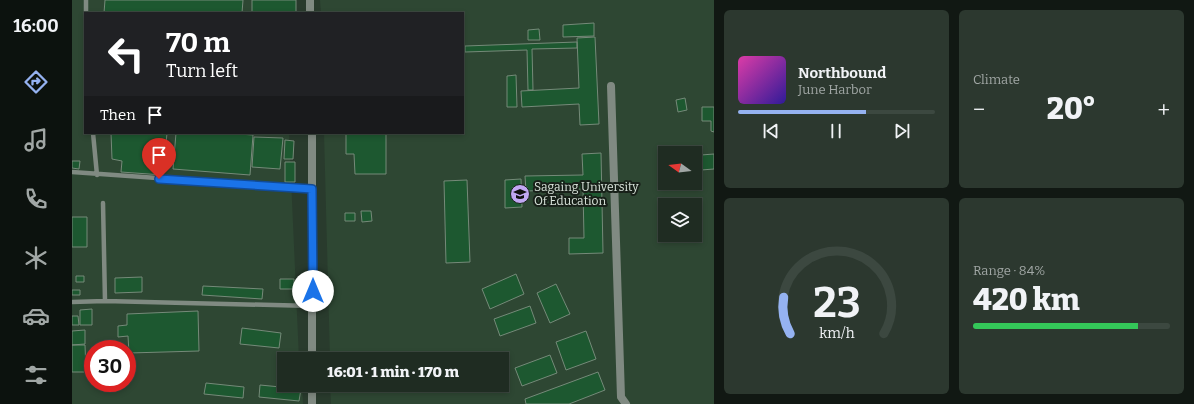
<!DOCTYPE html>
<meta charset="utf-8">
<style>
body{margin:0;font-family:Bitter,serif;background:#2c382f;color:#f1f3f6;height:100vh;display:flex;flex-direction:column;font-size:15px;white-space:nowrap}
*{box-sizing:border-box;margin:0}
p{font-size:13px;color:#a1a7a5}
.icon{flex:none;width:22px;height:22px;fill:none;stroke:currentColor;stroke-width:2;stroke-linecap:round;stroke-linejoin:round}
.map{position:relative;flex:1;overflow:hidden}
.sheet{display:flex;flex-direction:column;gap:10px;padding:10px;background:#111813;width:480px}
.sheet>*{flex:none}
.guide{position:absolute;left:12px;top:12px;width:380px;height:122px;border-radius:0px;box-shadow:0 2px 6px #0003,0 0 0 1px #3c4840;background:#202124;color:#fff;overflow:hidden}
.needle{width:26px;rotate:285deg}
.tools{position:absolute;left:586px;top:146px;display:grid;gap:8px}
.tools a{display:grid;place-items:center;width:44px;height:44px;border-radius:0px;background:#1f2c22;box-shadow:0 2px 6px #0003,0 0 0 1px #3c4840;font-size:20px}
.speed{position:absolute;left:12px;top:340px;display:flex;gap:8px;font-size:20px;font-weight:700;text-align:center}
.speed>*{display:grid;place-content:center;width:52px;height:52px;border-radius:50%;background:#1f2c22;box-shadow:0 2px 6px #0003,0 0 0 1px #3c4840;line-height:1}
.speed .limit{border:6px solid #d22;background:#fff;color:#111}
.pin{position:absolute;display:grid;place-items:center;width:34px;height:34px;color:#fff;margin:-41px -17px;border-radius:50% 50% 50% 0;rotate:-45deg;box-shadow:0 0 4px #0007}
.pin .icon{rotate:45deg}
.me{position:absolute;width:44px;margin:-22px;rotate:0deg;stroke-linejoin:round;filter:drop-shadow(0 0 3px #0008)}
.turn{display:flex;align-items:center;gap:14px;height:84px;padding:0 16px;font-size:18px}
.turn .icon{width:52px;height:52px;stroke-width:2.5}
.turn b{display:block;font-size:28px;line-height:34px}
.then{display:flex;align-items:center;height:38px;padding:0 16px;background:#0003;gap:8px;font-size:15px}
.big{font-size:30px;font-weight:800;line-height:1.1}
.sheet .widget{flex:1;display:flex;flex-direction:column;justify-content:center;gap:6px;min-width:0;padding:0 14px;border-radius:6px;background:#2c382f}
.sheet .dial{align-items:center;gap:0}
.dial svg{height:104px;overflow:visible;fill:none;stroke:#3c4840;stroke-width:7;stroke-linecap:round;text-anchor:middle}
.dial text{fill:#f1f3f6;stroke:none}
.song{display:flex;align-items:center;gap:12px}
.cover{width:48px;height:48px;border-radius:6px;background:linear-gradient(135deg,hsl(320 70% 55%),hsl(250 70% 35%))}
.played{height:4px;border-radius:2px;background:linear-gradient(90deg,#95b2f1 65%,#3c4840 65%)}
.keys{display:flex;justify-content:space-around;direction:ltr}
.heat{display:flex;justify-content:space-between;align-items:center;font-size:22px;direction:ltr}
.charge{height:6px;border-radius:3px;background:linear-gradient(90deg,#34c759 84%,#3c4840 0)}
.sheet .tiles{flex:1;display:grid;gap:10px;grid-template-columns:repeat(2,1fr)}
.trip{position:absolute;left:205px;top:352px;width:232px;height:40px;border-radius:0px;background:#1f2c22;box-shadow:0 2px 6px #0003,0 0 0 1px #3c4840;font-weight:800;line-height:40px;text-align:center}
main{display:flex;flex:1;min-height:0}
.tabs{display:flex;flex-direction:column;width:72px;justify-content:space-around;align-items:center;background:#0c120e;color:#a1a7a5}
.tabs .icon{width:28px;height:28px}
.tabs .selected{color:#95b2f1}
.tabs b{font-size:18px;color:#f1f3f6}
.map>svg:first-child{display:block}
</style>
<main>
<nav class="tabs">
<b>16:00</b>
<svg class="icon selected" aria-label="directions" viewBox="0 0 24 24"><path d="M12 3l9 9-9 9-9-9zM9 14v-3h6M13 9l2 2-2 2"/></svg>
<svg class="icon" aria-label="music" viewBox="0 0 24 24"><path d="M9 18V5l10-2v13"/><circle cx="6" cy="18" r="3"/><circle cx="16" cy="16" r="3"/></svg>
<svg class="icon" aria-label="phone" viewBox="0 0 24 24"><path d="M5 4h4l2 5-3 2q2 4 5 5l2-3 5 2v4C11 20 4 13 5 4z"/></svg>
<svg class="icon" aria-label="climate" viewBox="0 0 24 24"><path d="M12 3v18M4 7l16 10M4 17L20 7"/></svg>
<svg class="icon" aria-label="car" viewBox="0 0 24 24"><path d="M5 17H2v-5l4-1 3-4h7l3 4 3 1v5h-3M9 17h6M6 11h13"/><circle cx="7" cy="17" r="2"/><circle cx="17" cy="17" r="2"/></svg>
<svg class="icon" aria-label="filters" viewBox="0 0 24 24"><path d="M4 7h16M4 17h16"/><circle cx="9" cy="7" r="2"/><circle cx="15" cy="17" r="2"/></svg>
</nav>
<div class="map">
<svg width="642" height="404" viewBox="0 0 642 404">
<rect width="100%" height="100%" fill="#293b2d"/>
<path fill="#2e4733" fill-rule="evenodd" d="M0,0h210l1,13h-198v120h204l10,226h-15v26h18l1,19h-231zM21,349h34v34h-34z
M248,0h394v404h-383l-1,-19h172v-26h-172l-6,-226h139v-120h-142zM593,153h30v30h-30zM593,205h30v30h-30z"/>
<path fill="#1d5830" stroke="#758a79" d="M33,0h138l-1,13h-138z
M180,0h44v13h-44z
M522,23v13l-31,1v-12z
M391,24h1v56h-1z
M467,29l1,11h-12v-10z
M523,37l4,87 -19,1 -1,-21 -57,3 -1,-16 58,-3 -2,-50z
M505,42v6l-45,1 1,41h-5l-1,-40 -62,2v-6z
M444,75l1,32h-10v-31z
M391,84h1v28h-1z
M613,98l2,12 -9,2 -2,-12z
M630,107h12v25l-3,-1v-10h-9z
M39,133h56l-4,42 -42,-3 1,-11 -10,-2z
M104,133h49l28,2 -3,40 -77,-6z
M274,133h40v41h-31l-1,-20h-8z
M182,137l29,1 -3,31 -28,-2z
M213,140l9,1 -1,18h-9z
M529,153l2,100 -34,1v-16h15l-1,-49 -57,2 -1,-15 58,-1 -1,-21z
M642,154v15l-13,1v-15z
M0,161h8l-1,8 -7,-1z
M213,162h10v20h-10z
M449,179l1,28 -17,1v-28z
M395,180l3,82 -24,1 -2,-82z
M289,211h10l1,10 -10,1z
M273,213h10v8h-10z
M0,217h15v30h-15z
M444,274l8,20 -34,15 -8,-20z
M4,276h8v6h-8z
M70,277v15l-27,1v-15z
M208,279h14v10h-14z
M484,284l14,30 -20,9 -13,-30z
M131,286l60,3 -1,10 -60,-4z
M0,290h8v5h-8z
M458,306l6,17 -36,13 -6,-17z
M20,309v16h-12v-15z
M126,311l1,40 -70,2 -1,-17 -10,1v-11l9,-1v-11z
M0,316h6l1,9h-7z
M170,328l39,5 -2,15 -39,-4z
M13,330v14l-13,1v-14z
M514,331l10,28 -30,11 -10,-28z
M0,345h13l1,27h-14z
M478,355l7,18 -35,13 -7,-18z
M526,372l7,18 -36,14h-43l-1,-5z
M134,383l38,4 -1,11 -39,-4z
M188,385l41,4 -2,12 -40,-4z"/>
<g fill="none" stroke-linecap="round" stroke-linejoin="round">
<path stroke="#808a82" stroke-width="4.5" d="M14,0v13
M21,133l4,42
M0,172l240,17
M31,203l2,98
M0,302l33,-1 208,5"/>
<path stroke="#808a82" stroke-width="8" d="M238,0v13
M539,86l10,311 5,7
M240,133v226
M240,404v-19"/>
</g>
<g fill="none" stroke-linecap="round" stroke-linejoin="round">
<defs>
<path id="route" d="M87,179l153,10 1,102"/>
</defs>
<use href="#route" stroke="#114b97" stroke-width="10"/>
<use href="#route" stroke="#1a73e8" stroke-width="7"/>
</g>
<defs>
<symbol id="university-disc" viewBox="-11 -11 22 22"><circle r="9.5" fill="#c1a8f3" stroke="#182019"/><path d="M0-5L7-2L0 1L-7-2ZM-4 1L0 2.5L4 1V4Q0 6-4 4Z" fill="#111"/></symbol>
</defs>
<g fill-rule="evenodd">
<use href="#university-disc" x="437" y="183" width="22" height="22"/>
</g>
<g text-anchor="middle" stroke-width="4" stroke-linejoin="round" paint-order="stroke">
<g font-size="12" fill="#d9e4db" stroke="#182019" text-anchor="start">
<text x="462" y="191">Sagaing University<tspan x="462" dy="14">Of Education</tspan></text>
</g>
</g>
</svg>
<div class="tools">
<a><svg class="needle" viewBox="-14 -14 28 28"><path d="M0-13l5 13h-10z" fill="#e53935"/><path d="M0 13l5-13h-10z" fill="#a1a7a5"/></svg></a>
<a><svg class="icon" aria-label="layers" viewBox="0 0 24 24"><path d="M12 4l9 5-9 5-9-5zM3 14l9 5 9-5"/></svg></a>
</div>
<div class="speed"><div class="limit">30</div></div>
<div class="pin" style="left:87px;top:179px;background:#d93025"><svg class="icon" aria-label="arrive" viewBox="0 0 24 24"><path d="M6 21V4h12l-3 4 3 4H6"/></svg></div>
<svg class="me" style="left:241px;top:291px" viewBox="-20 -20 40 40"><circle r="19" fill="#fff"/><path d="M0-13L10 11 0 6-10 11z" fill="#1a73e8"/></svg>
<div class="trip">16:01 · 1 min · 170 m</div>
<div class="guide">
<div class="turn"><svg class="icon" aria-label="left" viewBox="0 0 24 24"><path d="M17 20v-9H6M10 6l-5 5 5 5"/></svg><div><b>70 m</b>Turn left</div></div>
<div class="then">Then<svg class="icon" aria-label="arrive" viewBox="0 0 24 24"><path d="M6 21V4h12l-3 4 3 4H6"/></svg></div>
</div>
</div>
<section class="sheet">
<div class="tiles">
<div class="widget">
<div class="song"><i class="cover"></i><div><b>Northbound</b><p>June Harbor</p></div></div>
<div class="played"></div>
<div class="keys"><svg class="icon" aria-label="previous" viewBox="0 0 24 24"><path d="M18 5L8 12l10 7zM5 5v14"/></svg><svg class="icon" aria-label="pause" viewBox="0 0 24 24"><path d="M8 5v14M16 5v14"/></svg><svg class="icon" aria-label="next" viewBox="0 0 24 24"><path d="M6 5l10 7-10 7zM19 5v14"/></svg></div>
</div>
<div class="widget"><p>Climate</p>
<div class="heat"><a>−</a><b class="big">20°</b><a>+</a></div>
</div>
<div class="widget dial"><svg viewBox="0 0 100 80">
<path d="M14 69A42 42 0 1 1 86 69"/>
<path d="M14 69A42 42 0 0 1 9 41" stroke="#95b2f1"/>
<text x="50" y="56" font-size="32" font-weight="700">23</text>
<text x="50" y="72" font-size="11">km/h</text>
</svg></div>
<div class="widget"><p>Range · 84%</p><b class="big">420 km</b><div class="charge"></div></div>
</div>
</section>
</main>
